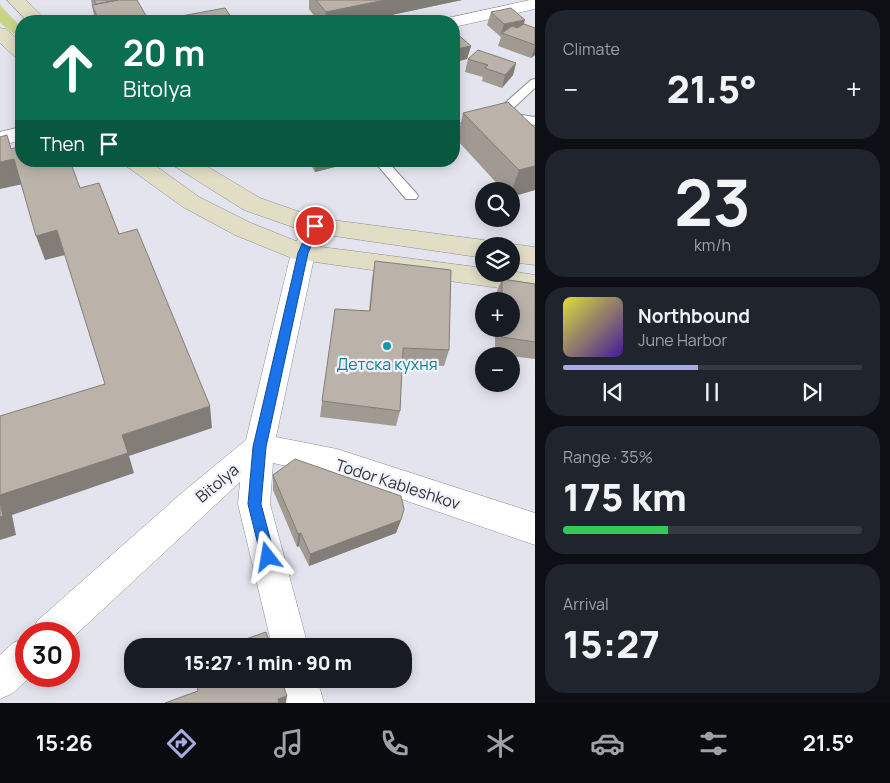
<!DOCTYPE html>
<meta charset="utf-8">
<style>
body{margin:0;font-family:Manrope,sans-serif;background:#20242c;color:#f1f3f6;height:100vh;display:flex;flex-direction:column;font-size:19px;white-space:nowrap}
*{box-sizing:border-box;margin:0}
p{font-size:16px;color:#9ea1a6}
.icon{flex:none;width:28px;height:28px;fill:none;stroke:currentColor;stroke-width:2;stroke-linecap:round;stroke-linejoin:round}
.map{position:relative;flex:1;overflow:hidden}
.panel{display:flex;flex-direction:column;gap:10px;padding:10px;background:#0d0f14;width:355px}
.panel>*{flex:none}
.top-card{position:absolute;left:15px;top:15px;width:445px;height:152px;border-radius:20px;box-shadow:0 2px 12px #0003;background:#0b6e4f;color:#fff;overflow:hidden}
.fabs{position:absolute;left:475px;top:182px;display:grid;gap:10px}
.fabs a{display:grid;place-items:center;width:45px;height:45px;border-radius:50%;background:#171b24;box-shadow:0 2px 12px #0003;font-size:25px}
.speed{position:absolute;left:15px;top:622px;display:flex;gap:10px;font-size:25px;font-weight:700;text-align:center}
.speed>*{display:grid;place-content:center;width:65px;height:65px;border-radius:50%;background:#171b24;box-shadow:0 2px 12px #0003;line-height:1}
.speed .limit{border:8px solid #d22;background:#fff;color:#111}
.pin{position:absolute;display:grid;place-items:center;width:42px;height:42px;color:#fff;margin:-21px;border:2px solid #fff;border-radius:50%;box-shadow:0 1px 5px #0007}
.me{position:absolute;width:55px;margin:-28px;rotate:346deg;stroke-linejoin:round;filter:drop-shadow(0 0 4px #0008)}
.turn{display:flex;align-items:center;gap:18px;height:105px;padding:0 25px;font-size:22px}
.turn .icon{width:65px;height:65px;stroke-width:2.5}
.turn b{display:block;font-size:35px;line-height:42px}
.then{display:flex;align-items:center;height:48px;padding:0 25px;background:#0003;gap:10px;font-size:19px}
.big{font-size:38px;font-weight:800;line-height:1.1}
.panel .card{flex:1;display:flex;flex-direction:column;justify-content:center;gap:8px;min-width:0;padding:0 18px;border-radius:20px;background:#20242c}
.panel .dial{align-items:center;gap:0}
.dial b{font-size:65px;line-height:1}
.song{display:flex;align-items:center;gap:15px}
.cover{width:60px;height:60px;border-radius:8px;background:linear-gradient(135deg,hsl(60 70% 55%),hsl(260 70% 35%))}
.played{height:5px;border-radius:2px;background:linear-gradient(90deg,#a7abe2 45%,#363941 45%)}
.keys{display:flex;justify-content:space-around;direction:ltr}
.heat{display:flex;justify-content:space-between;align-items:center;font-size:28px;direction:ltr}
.charge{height:8px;border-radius:4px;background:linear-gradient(90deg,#34c759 35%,#363941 0)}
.trip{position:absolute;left:124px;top:638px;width:288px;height:50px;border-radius:20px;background:#171b24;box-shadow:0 2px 12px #0003;font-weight:800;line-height:50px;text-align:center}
.menu{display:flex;height:80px;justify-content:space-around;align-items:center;background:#090b0e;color:#9ea1a6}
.menu .icon{width:35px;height:35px}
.menu .current{color:#a7abe2}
.menu b{font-size:22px;color:#f1f3f6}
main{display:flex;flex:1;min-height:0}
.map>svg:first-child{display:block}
</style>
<main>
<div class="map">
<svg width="535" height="703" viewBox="0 0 535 703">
<rect width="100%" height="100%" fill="#e4e4ef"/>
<path fill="#c8d589" d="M0,5l21,22v12l-21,-16z"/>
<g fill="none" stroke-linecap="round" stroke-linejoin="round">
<defs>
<path id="service" d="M535,79v9l-27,25 27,4v8l-40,-7 -2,-3 2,-3 36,-32z
M481,117l4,1 2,3 -2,3 -31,10v-8z
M374,161h13l29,32 2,3 -2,3h-10z"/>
<path id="minor" d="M315,218l8,2 4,6 -12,27 -39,184 61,12 198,64v32l-198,-68 -64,-14 -3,41 38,142h-36l-34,-142 2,-22 -171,159v-7h-37l5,-13 147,-130 62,-51 45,-187 16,-33z
M26,638v38h5l-18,17 -13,6v-44l13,-12z
M281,679h36l7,24h-38z"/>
<path id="tertiary" d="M530,0h5v9l-81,18v-6h-8l2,-3z
M21,127v13l-21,6v-14z"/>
<path id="secondary" d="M7,0h19l20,21h-19z
M0,28l6,1 15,13v16l-7,-2 -14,-13z
M123,161h26l50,36 52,26 55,22 178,23v6h27v-3l24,4v18l-241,-34 -59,-24 -52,-28 -57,-41z
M171,161h27l62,37 57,20 167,22 9,3 2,3h-11v12l-177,-26 -63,-22 -70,-44z
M511,244l24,3v18l-24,-3v-16h-7z"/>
</defs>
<use href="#service" stroke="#8d8d98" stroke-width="2"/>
<use href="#minor" stroke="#8d8d98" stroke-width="1"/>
<use href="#tertiary" stroke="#8d8d98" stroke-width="1"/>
<use href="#secondary" stroke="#8d8d98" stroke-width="1"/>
<use href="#service" fill="#fff" fill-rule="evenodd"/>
<use href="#minor" fill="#fff" fill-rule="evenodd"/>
<use href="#tertiary" fill="#fff" fill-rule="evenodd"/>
<use href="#secondary" fill="#e2ddc5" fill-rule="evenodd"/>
</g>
<path fill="#a19a92" d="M91,0h46l12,21h-54z
M309,0h153l-99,21h-45l-9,-12z
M491,12l44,16v27l-4,3 -33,-12 3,-9 -14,-12z
M454,32l17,14 -4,13 -13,3z
M468,59l48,4 -3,12 -11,13 -20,-7 1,-4 -18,-5z
M463,113l72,15v62l-24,7v-6h-7l-47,-51z
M308,161h51l-44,11z
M375,261l74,89 -5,16 -42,-2 -2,47 -4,15 -76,-9 2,-16 47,-90 3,-32z
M502,279l33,5v75l-40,-5v-25h16v-28h-16v-5z
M273,475l128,45 -5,13 -87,33 -10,-20 -2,1 -24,-57z"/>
<path fill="#837d77" d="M385,0h77l-99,21h-38l1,-9z
M525,20l-3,12 -20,1 -2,4 4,-13z
M471,46l-4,13 -13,3 2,-13z
M535,47v8l-4,3z
M516,63l-3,12 -11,13 3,-13z
M14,159l9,25 -23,5v-27z
M316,161h43l-44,11z
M535,166v24l-24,7v-4l8,-23z
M57,230l8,25 -20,5 -9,-24z
M210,406l2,22 -83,28 5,17 -122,42 4,20 -16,5v-45l122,-60z
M401,520l-5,13 -87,33 1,-12z
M301,533l-2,13 -2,1 1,-13z
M287,696l-1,7h-8v-4z"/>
<path fill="#bbb3aa" stroke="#837d77" d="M94,0h24l-22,4z
M118,0h19l12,21h-50l-7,-16z
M316,0h69l-59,12z
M225,8l9,13h-80z
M511,8l14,12 -21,4 -13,-12z
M524,24l11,4v17l-33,-12 10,-7 5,2z
M454,32h1l16,14 -15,3 -2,-1z
M478,50l38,13 -11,12 -20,-7 3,-3 -20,-6z
M508,102l27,26v38l-16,4 -56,-57z
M7,135l4,14 10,-3v15h49l10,27 19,-5 20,51 18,-5 73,177 -88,29 6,18 -128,42v-79l105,-32 -48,-154 -21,6 -22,-77 -14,3v-25z
M375,261l76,9 -2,80 -46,-2 -3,63 -78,-10 13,-92 35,2z
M502,279l33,5v58l-33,-5v-8h9v-28h-9z
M295,459l106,37 3,13 -3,11 -91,34 -9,-21 -3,1 -25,-59z
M0,502l3,14 -3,1z
M266,632l5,14h-45z
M195,679h86l6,17 -9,3 1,4h-114l33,-12z"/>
<path fill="#1a73e8" stroke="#114b97" d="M315,222l5,4 -12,27 -42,194 -5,57 14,53 -2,5 -5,2 -5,-2 -2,-5 -13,-53 5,-57 45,-194 12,-27z"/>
<circle fill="#0f9aa8" stroke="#f1f1fc" stroke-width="2" cx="387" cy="346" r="5"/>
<g text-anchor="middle" stroke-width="4.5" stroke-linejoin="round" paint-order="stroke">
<g font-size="16" fill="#0d838f" stroke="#f1f1fc">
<text x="387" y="370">Детска кухня</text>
</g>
<g font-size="16" fill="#323236" stroke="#f1f1fc">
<text transform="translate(217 483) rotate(-40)" y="6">Bitolya</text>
<text transform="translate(398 484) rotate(18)" y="6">Todor Kableshkov</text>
</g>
</g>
</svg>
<div class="fabs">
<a><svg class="icon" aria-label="search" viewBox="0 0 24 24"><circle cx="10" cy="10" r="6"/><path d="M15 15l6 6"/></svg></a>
<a><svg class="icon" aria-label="layers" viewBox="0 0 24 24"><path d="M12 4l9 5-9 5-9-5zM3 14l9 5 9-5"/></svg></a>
<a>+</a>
<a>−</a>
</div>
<div class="speed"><div class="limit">30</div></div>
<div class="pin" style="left:315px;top:226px;background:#d93025"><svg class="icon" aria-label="arrive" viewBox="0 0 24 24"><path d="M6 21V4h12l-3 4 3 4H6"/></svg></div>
<svg class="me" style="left:268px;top:557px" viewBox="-20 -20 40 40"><path d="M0-17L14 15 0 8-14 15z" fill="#1a73e8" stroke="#fff" stroke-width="4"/></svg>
<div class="trip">15:27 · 1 min · 90 m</div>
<div class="top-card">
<div class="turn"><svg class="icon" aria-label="ahead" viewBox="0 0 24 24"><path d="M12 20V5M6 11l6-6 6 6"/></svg><div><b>20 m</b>Bitolya</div></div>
<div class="then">Then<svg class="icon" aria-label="arrive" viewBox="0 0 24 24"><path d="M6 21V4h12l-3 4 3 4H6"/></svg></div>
</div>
</div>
<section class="panel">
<div class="card"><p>Climate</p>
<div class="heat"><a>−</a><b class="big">21.5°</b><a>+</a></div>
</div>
<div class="card dial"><b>23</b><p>km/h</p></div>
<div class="card">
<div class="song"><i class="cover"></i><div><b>Northbound</b><p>June Harbor</p></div></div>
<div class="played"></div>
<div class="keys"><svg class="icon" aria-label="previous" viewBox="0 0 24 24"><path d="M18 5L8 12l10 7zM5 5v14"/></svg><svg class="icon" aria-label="pause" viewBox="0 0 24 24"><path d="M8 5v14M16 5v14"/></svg><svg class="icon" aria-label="next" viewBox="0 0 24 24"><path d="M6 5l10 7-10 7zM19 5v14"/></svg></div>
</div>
<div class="card"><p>Range · 35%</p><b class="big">175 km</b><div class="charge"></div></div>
<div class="card"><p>Arrival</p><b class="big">15:27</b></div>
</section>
</main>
<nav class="menu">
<b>15:26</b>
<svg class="icon current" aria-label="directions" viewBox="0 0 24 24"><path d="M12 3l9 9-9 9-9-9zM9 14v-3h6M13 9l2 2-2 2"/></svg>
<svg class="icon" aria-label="music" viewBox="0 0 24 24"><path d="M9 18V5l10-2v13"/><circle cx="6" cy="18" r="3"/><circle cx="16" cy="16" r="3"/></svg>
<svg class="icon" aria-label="phone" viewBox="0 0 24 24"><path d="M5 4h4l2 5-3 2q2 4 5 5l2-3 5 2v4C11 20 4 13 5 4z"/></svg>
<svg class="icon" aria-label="climate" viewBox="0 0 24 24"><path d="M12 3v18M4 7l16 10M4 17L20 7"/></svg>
<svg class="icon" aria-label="car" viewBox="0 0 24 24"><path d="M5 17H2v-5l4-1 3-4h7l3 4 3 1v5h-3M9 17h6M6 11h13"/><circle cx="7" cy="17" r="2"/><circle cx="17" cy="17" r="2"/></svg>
<svg class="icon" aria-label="filters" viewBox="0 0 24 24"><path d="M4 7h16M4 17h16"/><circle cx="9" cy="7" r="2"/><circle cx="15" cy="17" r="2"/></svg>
<b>21.5°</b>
</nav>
